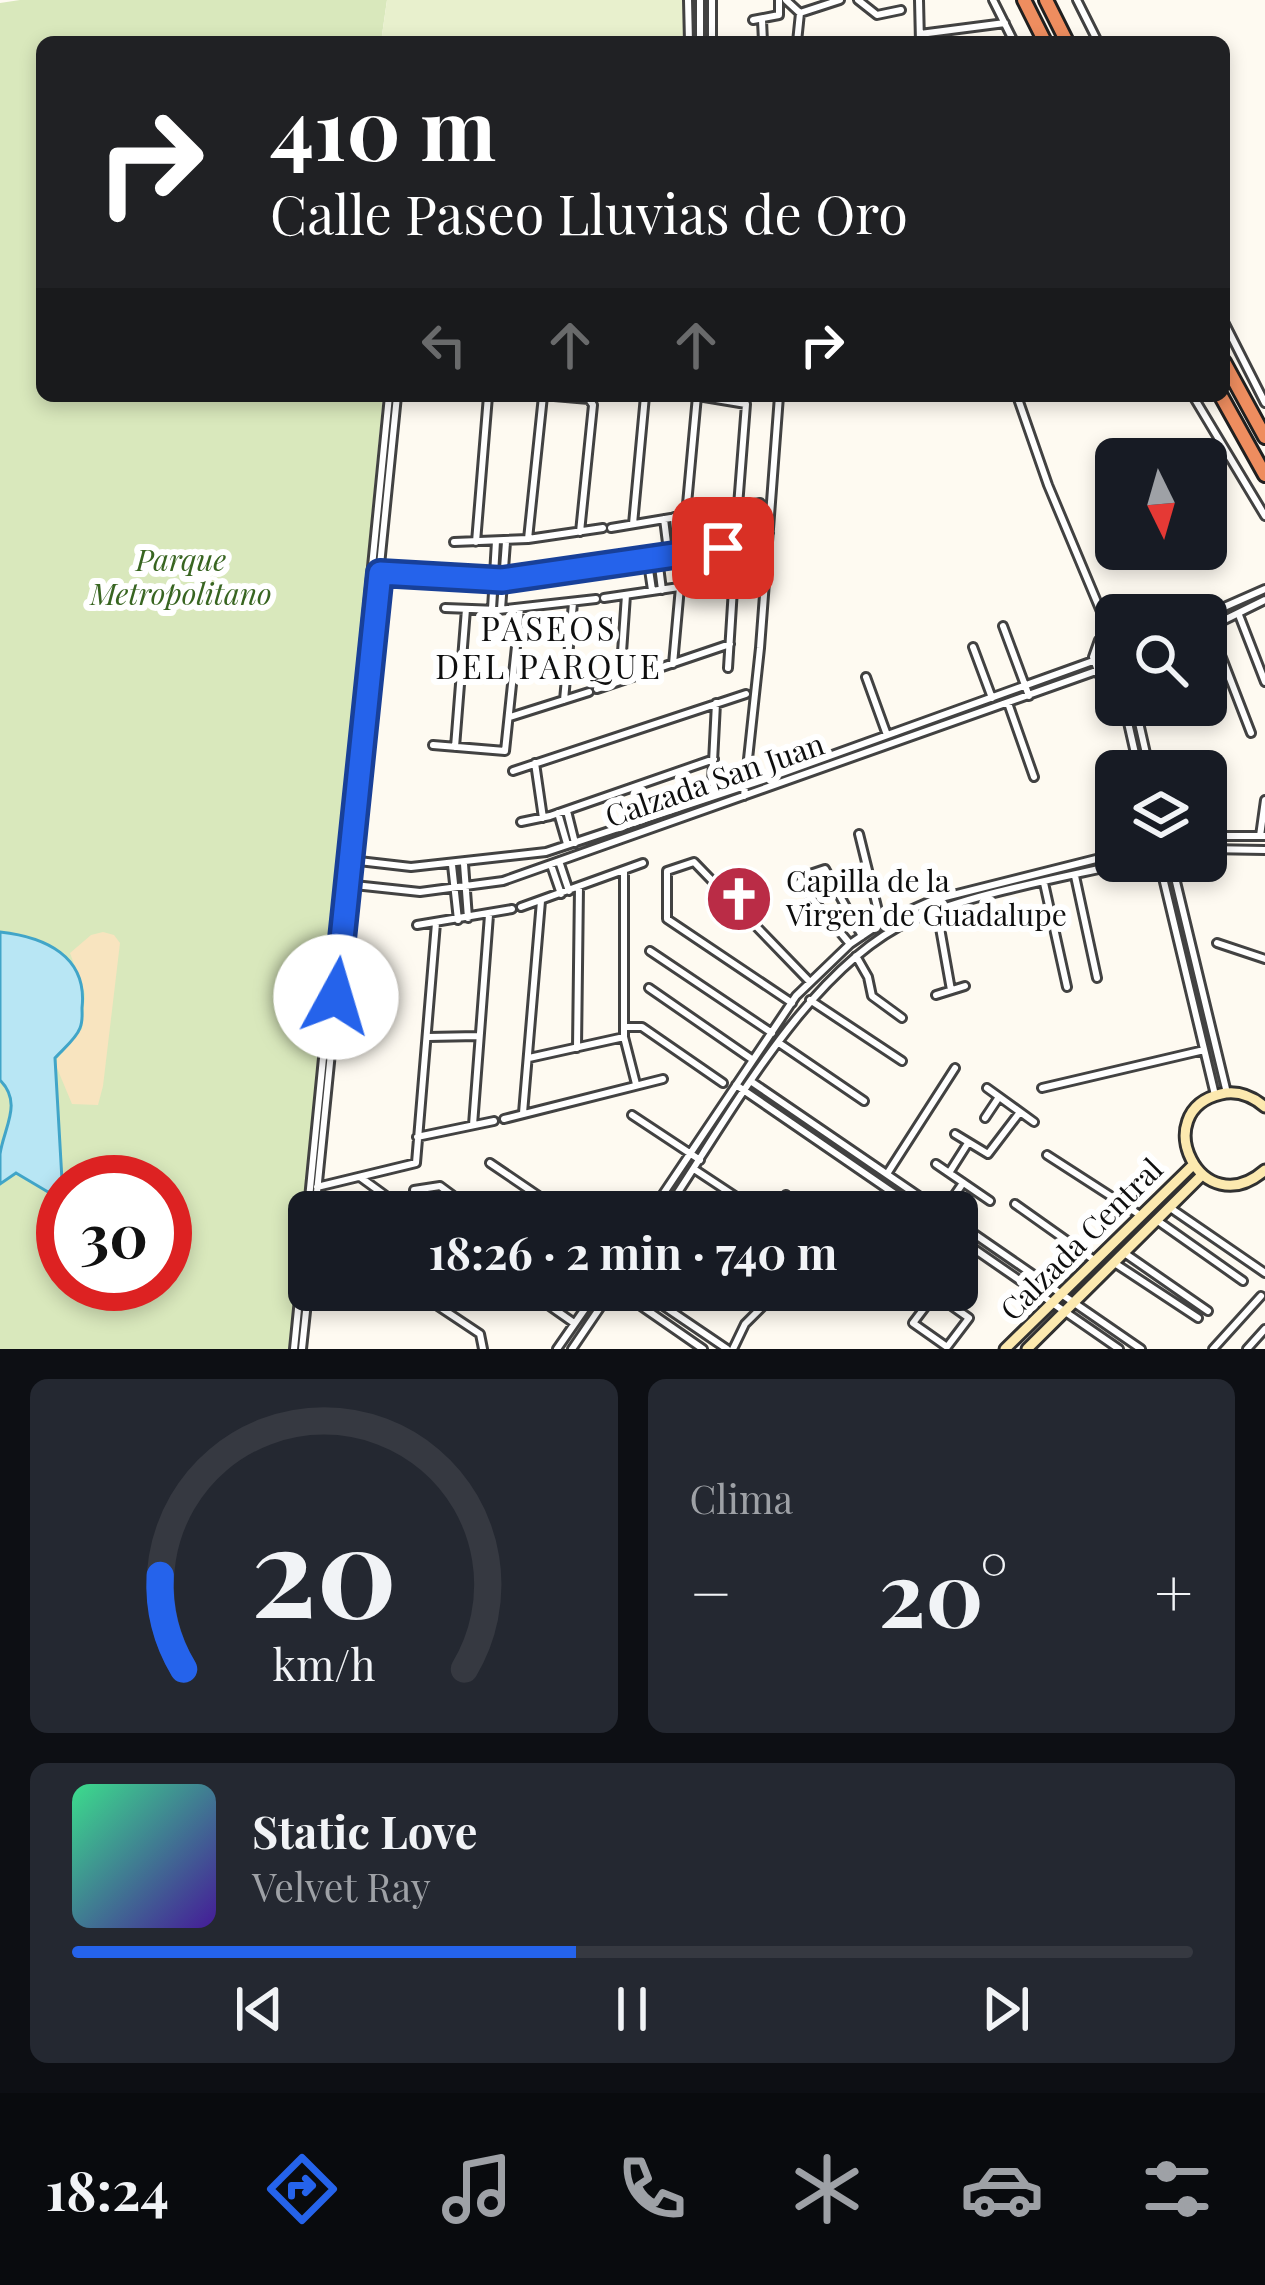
<!DOCTYPE html>
<html lang="es">
<meta charset="utf-8">
<style>
body{margin:0;font-family:"Playfair Display",serif;background:#242831;color:#f1f3f6;height:100vh;display:flex;flex-direction:column;font-size:45px;white-space:nowrap}
*{box-sizing:border-box;margin:0}
p{font-size:39px;color:#9ea1a6}
.icon{flex:none;width:66px;height:66px;fill:none;stroke:currentColor;stroke-width:2;stroke-linecap:round;stroke-linejoin:round}
.map{position:relative;height:1349px;overflow:hidden}
.side{display:flex;flex-direction:column;gap:30px;padding:30px;background:#0d0f14;flex:1}
.side>*{flex:none}
.banner{position:absolute;left:36px;top:36px;width:1194px;height:366px;border-radius:18px;box-shadow:0 6px 18px #0003;background:#202124;color:#fff;overflow:hidden}
.needle{width:78px;rotate:175deg}
.tools{position:absolute;left:1095px;top:438px;display:grid;gap:24px}
.tools a{display:grid;place-items:center;width:132px;height:132px;border-radius:18px;background:#171b24;box-shadow:0 6px 18px #0003;font-size:60px}
.speed{position:absolute;left:36px;top:1155px;display:flex;gap:24px;font-size:60px;font-weight:700;text-align:center}
.speed>*{display:grid;place-content:center;width:156px;height:156px;border-radius:50%;background:#171b24;box-shadow:0 6px 18px #0003;line-height:1}
.speed .limit{border:18px solid #d22;background:#fff;color:#111}
.pin{position:absolute;display:grid;place-items:center;width:102px;height:102px;color:#fff;margin:-51px;border-radius:24px;box-shadow:0 6px 18px #0006}
.me{position:absolute;width:132px;margin:-66px;rotate:6deg;stroke-linejoin:round;filter:drop-shadow(0 0 9px #0008)}
.turn{display:flex;align-items:center;gap:42px;height:252px;padding:0 36px;font-size:54px}
.turn .icon{width:156px;height:156px;stroke-width:2.5}
.turn b{display:block;font-size:84px;line-height:102px}
.lanes{display:flex;align-items:center;height:114px;padding:0 36px;background:#0003;justify-content:center;gap:60px;direction:ltr}
.lanes .off{opacity:.35}
.big{font-size:90px;font-weight:700;line-height:1.1}
.side .widget{flex:1;display:flex;flex-direction:column;justify-content:center;gap:18px;min-width:0;padding:0 42px;border-radius:18px;background:#242831}
.side .dial{align-items:center;gap:0}
.dial svg{height:312px;overflow:visible;fill:none;stroke:#363941;stroke-width:7;stroke-linecap:round;text-anchor:middle}
.dial text{fill:#f1f3f6;stroke:none}
.song{display:flex;align-items:center;gap:36px}
.cover{width:144px;height:144px;border-radius:18px;background:linear-gradient(135deg,hsl(150 70% 55%),hsl(260 70% 35%))}
.played{height:12px;border-radius:6px;background:linear-gradient(90deg,#2563eb 45%,#363941 45%)}
.keys{display:flex;justify-content:space-around;direction:ltr}
.heat{display:flex;justify-content:space-between;align-items:center;font-size:66px;direction:ltr}
.side .tiles{flex:1;display:grid;gap:30px;grid-template-columns:1fr 1fr}
.widget:last-child{grid-column:span 2}
.trip{position:absolute;left:288px;top:1191px;width:690px;height:120px;border-radius:18px;background:#171b24;box-shadow:0 6px 18px #0003;font-weight:700;line-height:120px;text-align:center}
.dock{display:flex;height:192px;justify-content:space-around;align-items:center;background:#090b0e;color:#9ea1a6}
.dock .icon{width:84px;height:84px}
.dock .active{color:#2563eb}
.dock b{font-size:54px;color:#f1f3f6}
.map>svg:first-child{display:block}
</style>
<div class="map">
<svg width="1265" height="1349" viewBox="0 0 1265 1349">
<rect width="100%" height="100%" fill="#fefaf1"/>
<path fill="#d9e8bc" fill-rule="evenodd" d="M20,0h367l-6,42h-339v354h341l-92,953h-291v-1346zM63,1182h102v102h-102z"/>
<path fill="#f8e4bf" d="M103,932l11,3 6,8 -17,143 -5,19 -26,-1 -15,-36v-9l25,-30 3,-35 -15,-41 21,-18z"/>
<path fill="#e8f0cd" d="M387,0h296l1,42h-303z"/>
<path fill="#b8e6f4" stroke="#41a5c8" stroke-width="3" d="M0,932c45,5 88,24 82,76 0,6 1,13 -2,20 -4,11 -17,21 -25,30l7,122 -6,10 -8,2 -32,-19 -16,11c0,-9 0,-20 0,-30 4,-27 23,-51 0,-74z"/>
<g fill="none" stroke-linecap="round" stroke-linejoin="round">
<defs>
<path id="street" d="M688,0l1,42
M700,0v42
M786,0l14,13
M858,0l19,15 24,-5
M919,0l1,42
M993,0l21,42
M1077,0l21,42
M800,13l40,-13
M753,20l26,-5v-15
M762,20l1,22
M920,34l85,-11
M712,42v-42
M797,42l3,-29
M1224,322l41,81
M554,396l35,3 4,6 -13,127
M698,396l48,8 -8,102
M1017,396l31,89 62,148
M1193,396l72,120
M686,515l11,-119
M674,517l3,34
M664,519l4,32
M633,524l12,-128
M611,528l149,-25
M528,539l15,-143
M454,542l74,-3 75,-11
M476,542l12,-146
M647,556l5,34
M658,558l4,32
M379,567l125,5 265,-39
M381,573l85,6 55,-1 245,-37
M604,598l130,-19
M445,608l53,2 98,-11
M492,609l4,-68
M501,609l5,-67
M1206,615l59,-26
M1239,615l26,67
M1003,626l26,70
M1210,627l41,106
M1206,629l59,-29
M1116,631l-17,9 -6,17 7,19 16,8
M973,647l19,51
M673,664l7,-77
M728,668l7,-111
M866,677l21,58
M620,681l6,-86
M597,689l133,-45
M564,700l9,-97
M1008,703l26,74
M1124,705l15,66
M1135,705l15,66
M510,717l79,-25
M433,745l72,6 15,-143
M455,747l11,-138
M535,763l8,55
M513,771l233,-77
M712,782l4,-79
M744,796l16,-148 19,-252
M567,811l8,32
M558,813l9,31
M521,822l29,-6 164,-57
M859,834l22,89
M1206,836h59
M1260,836l5,-36
M1206,849l59,1
M350,860l61,7 135,-15 214,-71 333,-120
M559,861l10,30
M1159,861l56,234
M1171,861l56,232
M464,864l4,54
M452,865l6,55
M551,865l10,29
M624,870v167l12,47
M804,876l21,-7 37,67
M1075,876l22,102
M799,883l51,61
M1044,883l23,104
M345,884l75,8 83,-11 593,-210
M521,907l122,-44
M937,911l14,79
M417,925l95,-16
M1217,943l48,16
M650,951l122,82
M856,956l12,21 4,19 30,22
M649,988l104,72
M936,995l29,-9
M810,1000l92,61
M792,1003l-125,-84v-48l27,-9 115,119
M624,1027h18l81,56
M428,1037l50,-1
M779,1043l85,58
M577,1048l2,-161
M529,1058l95,-21
M752,1082l190,130
M736,1085l185,127
M987,1088l47,34
M1042,1088l162,-38
M523,1113l18,-212
M632,1115l68,45
M985,1118l14,-21
M504,1119l159,-40
M473,1125l16,-210
M955,1134l33,20 32,-42
M417,1137l77,-16
M1047,1155l93,60
M490,1163l72,49
M936,1164l54,37
M694,1169l65,43
M949,1173l19,-30
M887,1174l68,-106
M360,1177l48,35
M317,1187l99,-24 20,-240
M414,1190l26,-4 35,26
M662,1196l25,16
M1015,1204l79,56
M1169,1207l96,66
M315,1212l82,-816
M651,1212l145,-216 54,-52 31,-21 52,-23 183,-46
M665,1212c63,-93 143,-245 247,-292 61,-27 155,-43 222,-59
M773,1212l13,-17
M943,1212l20,-29
M1158,1221l85,60
M957,1222l184,127
M957,1237l162,112
M1123,1252l85,59
M1113,1262l85,56
M414,1290l66,44 3,15
M527,1290l47,33
M558,1290l28,18
M618,1290l85,59
M640,1290l87,59
M935,1294l34,24 -22,29 -34,-24z
M668,1309l17,-19
M294,1349l95,-953
M302,1349l7,-66
M557,1349l41,-59
M572,1349l40,-59
M733,1349l12,-25 34,-34
M1213,1349l48,-53
M1247,1349l18,-20"/>
<path id="secondary" d="M1265,1107c-13,-11 -27,-17 -44,-13 -74,17 -20,132 44,76
M1005,1349l188,-184
M1027,1349l175,-174"/>
<path id="highway" d="M1024,0l21,42
M1046,0l21,42
M1224,362l41,75
M1221,396l44,79"/>
</defs>
<use href="#street" stroke="#424242" stroke-width="12"/>
<use href="#secondary" stroke="#313131" stroke-width="15"/>
<use href="#highway" stroke="#202020" stroke-width="18"/>
<use href="#street" stroke="#fff" stroke-width="6"/>
<use href="#secondary" stroke="#fce9af" stroke-width="9"/>
<use href="#highway" stroke="#ee8d5f" stroke-width="12"/>
</g>
<g fill="none" stroke-linecap="round" stroke-linejoin="round">
<defs>
<path id="route" d="M336,997l44,-424 122,7 221,-32"/>
</defs>
<use href="#route" stroke="#184099" stroke-width="30"/>
<use href="#route" stroke="#2563eb" stroke-width="21"/>
</g>
<defs>
<symbol id="church-disc" viewBox="-11 -11 22 22"><circle r="9.5" fill="#ba2c46" stroke="#fff"/><path d="M-1.2-6h2.4v3.5h3.3v2.4h-3.3V6h-2.4V-.1h-3.3v-2.4h3.3Z" fill="#fff"/></symbol>
</defs>
<g fill-rule="evenodd">
<use href="#church-disc" x="701" y="861" width="76" height="76"/>
</g>
<g text-anchor="middle" stroke-width="12" stroke-linejoin="round" paint-order="stroke">
<g font-size="30" font-style="italic" fill="#386521" stroke="#fff">
<text x="181" y="571">Parque<tspan x="181" dy="34">Metropolitano</tspan></text>
</g>
<g font-size="30" fill="#0f0f0f" stroke="#fff">
<text transform="translate(715 781) rotate(-19)" y="10">Calzada San Juan</text>
<text transform="translate(1082 1240) rotate(-45)" y="10">Calzada Central</text>
</g>
<g font-size="30" fill="#0f0f0f" stroke="#fff" text-anchor="start">
<text x="786" y="892">Capilla de la<tspan x="786" dy="34">Virgen de Guadalupe</tspan></text>
</g>
<g font-size="33" letter-spacing="3" fill="#0f0f0f" stroke="#fff">
<text x="549" y="641">PASEOS<tspan x="549" dy="38">DEL PARQUE</tspan></text>
</g>
</g>
</svg>
<div class="tools">
<a><svg class="needle" viewBox="-14 -14 28 28"><path d="M0-13l5 13h-10z" fill="#e53935"/><path d="M0 13l5-13h-10z" fill="#9ea1a6"/></svg></a>
<a><svg class="icon" aria-label="search" viewBox="0 0 24 24"><circle cx="10" cy="10" r="6"/><path d="M15 15l6 6"/></svg></a>
<a><svg class="icon" aria-label="layers" viewBox="0 0 24 24"><path d="M12 4l9 5-9 5-9-5zM3 14l9 5 9-5"/></svg></a>
</div>
<div class="speed"><div class="limit">30</div></div>
<div class="pin" style="left:723px;top:548px;background:#d93025"><svg class="icon" aria-label="arrive" viewBox="0 0 24 24"><path d="M6 21V4h12l-3 4 3 4H6"/></svg></div>
<svg class="me" style="left:336px;top:997px" viewBox="-20 -20 40 40"><circle r="19" fill="#fff"/><path d="M0-13L10 11 0 6-10 11z" fill="#2563eb"/></svg>
<div class="trip">18:26 · 2 min · 740 m</div>
<div class="banner">
<div class="turn"><svg class="icon" aria-label="right" viewBox="0 0 24 24"><path d="M7 20v-9h11M14 6l5 5-5 5"/></svg><div><b>410 m</b>Calle Paseo Lluvias de Oro</div></div>
<div class="lanes"><svg class="icon off" aria-label="left" viewBox="0 0 24 24"><path d="M17 20v-9H6M10 6l-5 5 5 5"/></svg><svg class="icon off" aria-label="ahead" viewBox="0 0 24 24"><path d="M12 20V5M6 11l6-6 6 6"/></svg><svg class="icon off" aria-label="ahead" viewBox="0 0 24 24"><path d="M12 20V5M6 11l6-6 6 6"/></svg><svg class="icon" aria-label="right" viewBox="0 0 24 24"><path d="M7 20v-9h11M14 6l5 5-5 5"/></svg></div>
</div>
</div>
<section class="side">
<div class="tiles">
<div class="widget dial"><svg viewBox="0 0 100 80">
<path d="M14 69A42 42 0 1 1 86 69"/>
<path d="M14 69A42 42 0 0 1 8 45" stroke="#2563eb"/>
<text x="50" y="56" font-size="32" font-weight="700">20</text>
<text x="50" y="72" font-size="11">km/h</text>
</svg></div>
<div class="widget"><p>Clima</p>
<div class="heat"><a>−</a><b class="big">20°</b><a>+</a></div>
</div>
<div class="widget">
<div class="song"><i class="cover"></i><div><b>Static Love</b><p>Velvet Ray</p></div></div>
<div class="played"></div>
<div class="keys"><svg class="icon" aria-label="previous" viewBox="0 0 24 24"><path d="M18 5L8 12l10 7zM5 5v14"/></svg><svg class="icon" aria-label="pause" viewBox="0 0 24 24"><path d="M8 5v14M16 5v14"/></svg><svg class="icon" aria-label="next" viewBox="0 0 24 24"><path d="M6 5l10 7-10 7zM19 5v14"/></svg></div>
</div>
</div>
</section>
<nav class="dock">
<b>18:24</b>
<svg class="icon active" aria-label="directions" viewBox="0 0 24 24"><path d="M12 3l9 9-9 9-9-9zM9 14v-3h6M13 9l2 2-2 2"/></svg>
<svg class="icon" aria-label="music" viewBox="0 0 24 24"><path d="M9 18V5l10-2v13"/><circle cx="6" cy="18" r="3"/><circle cx="16" cy="16" r="3"/></svg>
<svg class="icon" aria-label="phone" viewBox="0 0 24 24"><path d="M5 4h4l2 5-3 2q2 4 5 5l2-3 5 2v4C11 20 4 13 5 4z"/></svg>
<svg class="icon" aria-label="climate" viewBox="0 0 24 24"><path d="M12 3v18M4 7l16 10M4 17L20 7"/></svg>
<svg class="icon" aria-label="car" viewBox="0 0 24 24"><path d="M5 17H2v-5l4-1 3-4h7l3 4 3 1v5h-3M9 17h6M6 11h13"/><circle cx="7" cy="17" r="2"/><circle cx="17" cy="17" r="2"/></svg>
<svg class="icon" aria-label="filters" viewBox="0 0 24 24"><path d="M4 7h16M4 17h16"/><circle cx="9" cy="7" r="2"/><circle cx="15" cy="17" r="2"/></svg>
</nav>
